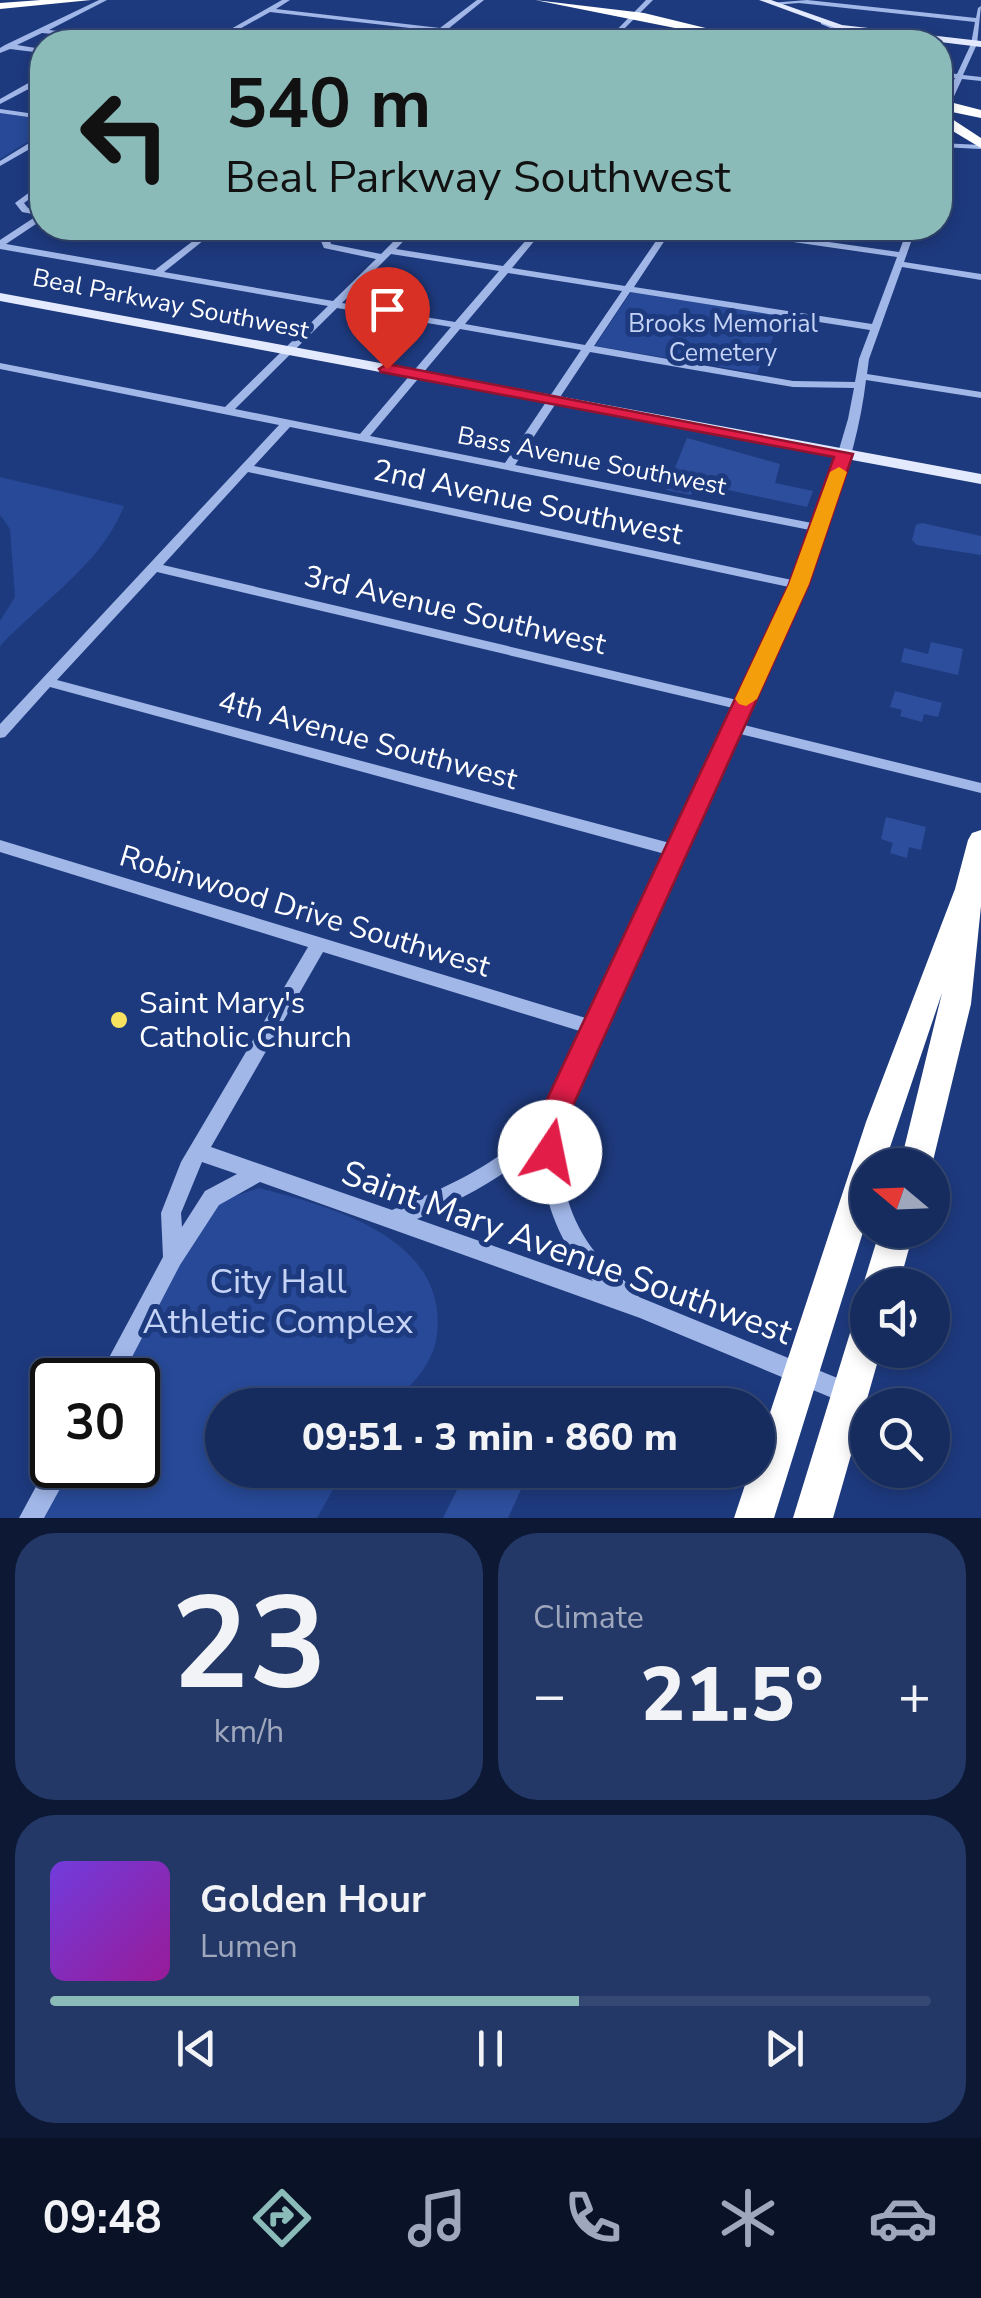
<!DOCTYPE html>
<meta charset="utf-8">
<style>
body{margin:0;font-family:"Nunito Sans",sans-serif;background:#233867;color:#f1f3f6;height:100vh;display:flex;flex-direction:column;font-size:38px;white-space:nowrap}
*{box-sizing:border-box;margin:0}
p{font-size:32px;color:#9ea7bc}
.icon{flex:none;width:55px;height:55px;fill:none;stroke:currentColor;stroke-width:2;stroke-linecap:round;stroke-linejoin:round}
.map{position:relative;height:1518px;overflow:hidden}
.details{display:flex;flex-direction:column;gap:15px;padding:15px;background:#0c1834;flex:1}
.details>*{flex:none}
.banner{position:absolute;left:30px;top:30px;width:922px;height:210px;border-radius:40px;box-shadow:0 5px 15px #0003,0 0 0 2px #354873;background:#8bbbb9;color:#111;overflow:hidden}
.needle{width:65px;rotate:289deg}
.buttons{position:absolute;left:850px;top:1148px;display:grid;gap:20px}
.buttons a{display:grid;place-items:center;width:100px;height:100px;border-radius:50%;background:#162c5e;box-shadow:0 5px 15px #0003,0 0 0 2px #354873;font-size:50px}
.speed{position:absolute;left:30px;top:1358px;display:flex;gap:20px;font-size:50px;font-weight:700;text-align:center}
.speed>*{display:grid;place-content:center;width:130px;height:130px;border-radius:50%;background:#162c5e;box-shadow:0 5px 15px #0003,0 0 0 2px #354873;line-height:1}
.speed .limit{border:5px solid #111;border-radius:15px;background:#fff;color:#111}
.pin{position:absolute;display:grid;place-items:center;width:85px;height:85px;color:#fff;margin:-102px -42px;border-radius:50% 50% 50% 0;rotate:-45deg;box-shadow:0 0 10px #0007}
.pin .icon{rotate:45deg}
.me{position:absolute;width:110px;margin:-55px;rotate:11deg;stroke-linejoin:round;filter:drop-shadow(0 0 8px #0008)}
.turn{display:flex;align-items:center;gap:35px;height:210px;padding:0 30px;font-size:45px}
.turn .icon{width:130px;height:130px;stroke-width:2.5}
.turn b{display:block;font-size:70px;line-height:85px}
.big{font-size:75px;font-weight:800;line-height:1.1}
.details .tile{flex:1;display:flex;flex-direction:column;justify-content:center;gap:15px;min-width:0;padding:0 35px;border-radius:40px;background:#233867}
.details .dial{align-items:center;gap:0}
.dial b{font-size:130px;line-height:1}
.song{display:flex;align-items:center;gap:30px}
.cover{width:120px;height:120px;border-radius:15px;background:linear-gradient(135deg,hsl(260 70% 55%),hsl(300 70% 35%))}
.played{height:10px;border-radius:5px;background:linear-gradient(90deg,#8bbbb9 60%,#354873 60%)}
.keys{display:flex;justify-content:space-around;direction:ltr}
.heat{display:flex;justify-content:space-between;align-items:center;font-size:55px;direction:ltr}
.details .tiles{flex:1;display:grid;gap:15px;grid-template-columns:1fr 1fr}
.tile:last-child{grid-column:span 2}
.trip{position:absolute;left:205px;top:1388px;width:570px;height:100px;border-radius:50px;background:#162c5e;box-shadow:0 5px 15px #0003,0 0 0 2px #354873;font-weight:800;line-height:100px;text-align:center}
.tab-bar{display:flex;height:160px;justify-content:space-around;align-items:center;background:#091226;color:#9ea7bc}
.tab-bar .icon{width:70px;height:70px}
.tab-bar .current{color:#8bbbb9}
.tab-bar b{font-size:45px;color:#f1f3f6}
.map>svg:first-child{display:block}
</style>
<div class="map">
<svg width="981" height="1518" viewBox="0 0 981 1518">
<rect width="100%" height="100%" fill="#1e3a7e"/>
<path fill="#274997" d="M0,113l42,6v14l-42,26z
M631,292l152,24 -26,57 -162,-27z
M0,477l124,29c-23,59 -82,95 -124,140v-25l15,-24 -5,-68 -10,-14z
M259,1188c76,20 194,51 177,153 -5,25 -29,53 -52,63 -15,7 -136,1 -162,1v65h122l-27,48h-278l29,-53h70v-85h-23l88,-160 17,-19z"/>
<path fill="#2d4e9c" d="M687,438l93,26 -5,19 38,8 -6,16 -111,-24 -5,12 -25,-5z
M922,523l59,13v19l-64,-10 -5,-5 4,-15z
M931,642l32,7 -5,26 -57,-13 3,-14 24,6z
M895,691l47,12 -4,14 -14,-3 -2,8 -22,-6 2,-6 -12,-3z
M886,817l40,10 -5,23 -12,-3 -2,11 -17,-5 3,-10 -12,-4z
M467,1470h63l-22,48h-65z"/>
<g fill="none" stroke-linecap="round" stroke-linejoin="round">
<path fill="#a1b7e8" fill-rule="evenodd" d="M99,0h8l-58,30 89,10 3,2 -99,-9 -25,12 25,4v4l-32,-4 -10,4v-5l5,-3z
M282,0h8l-14,9 164,19 37,-28h7l-36,29 102,13h-16l-91,-10 -13,10h-7l13,-11 -166,-19 -43,24 34,4 3,2 -43,-3 -6,3h-7z
M646,0h7l-42,42h-6z
M807,0l169,18 2,-10 3,-2 -4,38 -14,31 18,2v4l-19,-2 -13,28 -7,-2 13,-27 -15,-2v-4l17,2 14,-30 4,-22 -176,-19 -26,2 -3,-2z
M821,22h4l47,20h-8l-43,-18z
M39,77h3v5l-42,22v-5z
M0,109l42,6v4l-42,-6z
M39,137h3v5l-42,24v-5z
M940,143l41,2v4l-41,-2z
M42,183v7l-18,13 4,5 14,3v9l-36,24 149,26 55,-42h9l-55,44 169,29 43,-42 -52,-11 -4,-9 13,-11h9l-12,12 1,4 50,10 26,-26h9l-20,21 107,17 34,-38h8l-33,40 113,18 40,-58h8l-39,59 238,37 25,-67 -181,-26 -4,-3h19l168,24 9,-24h8l-12,34 77,12v6l-79,-13 -33,92 -2,15 114,18v6l-115,-18c-8,68 -33,139 -62,203l2,2 -5,3 -61,136 241,59v10l-245,-60 -174,383c1,11 -1,21 -1,32 -1,40 12,79 39,110 11,13 29,24 39,39l218,89 3,8 -3,8 -8,3 -209,-87 -380,-136 -41,23 -39,60 -60,115h-23l66,-123 -2,-44 20,-51 127,-215 -308,-95v-12l589,179 76,-165 -615,-167 -45,50 -5,1v-14l279,-299 -279,-56v-6l225,44 103,-101 -328,-57v-9l38,-25 -16,-3 -7,-9zM391,254l108,17 -44,51 -113,-19zM508,273l114,18 -37,54 -120,-21zM630,292l240,38 -11,29 -4,23 -62,-1 -199,-35zM337,308l114,19 -91,107 -125,-25zM460,329l121,21 -76,113 -135,-27zM590,352l203,35 61,1 -6,31 -31,105 -302,-59zM290,427l525,104 -23,49 -538,-114zM248,472l541,115 -52,113 -574,-135zM157,572l576,136 -63,135 -613,-163zM323,952l260,80c-11,23 -20,48 -33,70 -32,56 -102,84 -158,108l-181,-63zM542,1142c-3,51 16,101 51,139l-176,-62c45,-20 89,-42 125,-77zM202,1162l35,12 -32,17 -23,36 -1,-14z
M52,1457v8h21l-29,53h-25z"/>
<path fill="#e4eafe" fill-rule="evenodd" d="M759,0h12l71,25 139,16v6l-140,-17z
M0,293l981,181v10l-981,-183z"/>
<path fill="#fff" fill-rule="evenodd" d="M41,0h50l-91,9v-6z
M535,0l109,13 119,29h-18z
M946,101l35,9v8l-29,-6v7l29,19v10l-40,-24 -1,-22z
M981,830v76l-10,98 -39,161h-32l42,-172 -58,172h-16v51l-94,302h-40l16,-48h8v-21l108,-327 89,-233 13,-49 4,-7z
M880,1230h34l-15,55h-31v9l-5,-9z
M868,1315v35h13l-48,168h-40l57,-185 5,-13z"/>
</g>
<path fill="#e11d48" stroke="#92132f" stroke-width="2.5" d="M387,364l466,90 -44,130 -238,526 -10,51 -11,4 -10,-4 -5,-9 7,-42 247,-526 45,-127 -453,-85 -2,-3z"/>
<path fill="#f59e0b" d="M839,467l8,5 -38,112 -52,115 -11,7 -7,-2 -4,-5 54,-115 41,-112z"/>
<circle fill="#f7e260" stroke="#1e3a7e" stroke-width="4" cx="119" cy="1020" r="10"/>
<g text-anchor="middle" stroke-width="10" stroke-linejoin="round" paint-order="stroke">
<g font-size="25" fill="#fff" stroke="#1e3a7e">
<text transform="translate(171 303) rotate(11)" y="9">Beal Parkway Southwest</text>
<text transform="translate(592 460) rotate(11)" y="9">Bass Avenue Southwest</text>
</g>
<g font-size="25" fill="#c5d4f6" stroke="#1e3a7e">
<text x="723" y="332">Brooks Memorial<tspan x="723" dy="29">Cemetery</tspan></text>
</g>
<g font-size="30" fill="#fff" stroke="#1e3a7e">
<text transform="translate(528 502) rotate(12)" y="10">2nd Avenue Southwest</text>
<text transform="translate(455 610) rotate(13)" y="10">3rd Avenue Southwest</text>
<text transform="translate(368 740) rotate(15)" y="10">4th Avenue Southwest</text>
<text transform="translate(305 911) rotate(17)" y="10">Robinwood Drive Southwest</text>
</g>
<g font-size="30" fill="#fff" stroke="#1e3a7e" text-anchor="start">
<text x="139" y="1013">Saint Mary's<tspan x="139" dy="34">Catholic Church</tspan></text>
</g>
<g font-size="35" fill="#fff" stroke="#1e3a7e">
<text transform="translate(567 1252) rotate(20)" y="12">Saint Mary Avenue Southwest</text>
</g>
<g font-size="35" fill="#c5d4f6" stroke="#1e3a7e">
<text x="278" y="1293">City Hall<tspan x="278" dy="40">Athletic Complex</tspan></text>
</g>
</g>
</svg>
<div class="buttons">
<a><svg class="needle" viewBox="-14 -14 28 28"><path d="M0-13l5 13h-10z" fill="#e53935"/><path d="M0 13l5-13h-10z" fill="#9ea7bc"/></svg></a>
<a><svg class="icon" aria-label="sound" viewBox="0 0 24 24"><path d="M4 9h4l5-4v14l-5-4H4zM17 9q2 3 0 6"/></svg></a>
<a><svg class="icon" aria-label="search" viewBox="0 0 24 24"><circle cx="10" cy="10" r="6"/><path d="M15 15l6 6"/></svg></a>
</div>
<div class="speed"><div class="limit">30</div></div>
<div class="pin" style="left:387px;top:369px;background:#d93025"><svg class="icon" aria-label="arrive" viewBox="0 0 24 24"><path d="M6 21V4h12l-3 4 3 4H6"/></svg></div>
<svg class="me" style="left:550px;top:1152px" viewBox="-20 -20 40 40"><circle r="19" fill="#fff"/><path d="M0-13L10 11 0 6-10 11z" fill="#e11d48"/></svg>
<div class="trip">09:51 · 3 min · 860 m</div>
<div class="banner">
<div class="turn"><svg class="icon" aria-label="left" viewBox="0 0 24 24"><path d="M17 20v-9H6M10 6l-5 5 5 5"/></svg><div><b>540 m</b>Beal Parkway Southwest</div></div>
</div>
</div>
<section class="details">
<div class="tiles">
<div class="tile dial"><b>23</b><p>km/h</p></div>
<div class="tile"><p>Climate</p>
<div class="heat"><a>−</a><b class="big">21.5°</b><a>+</a></div>
</div>
<div class="tile">
<div class="song"><i class="cover"></i><div><b>Golden Hour</b><p>Lumen</p></div></div>
<div class="played"></div>
<div class="keys"><svg class="icon" aria-label="previous" viewBox="0 0 24 24"><path d="M18 5L8 12l10 7zM5 5v14"/></svg><svg class="icon" aria-label="pause" viewBox="0 0 24 24"><path d="M8 5v14M16 5v14"/></svg><svg class="icon" aria-label="next" viewBox="0 0 24 24"><path d="M6 5l10 7-10 7zM19 5v14"/></svg></div>
</div>
</div>
</section>
<nav class="tab-bar">
<b>09:48</b>
<svg class="icon current" aria-label="directions" viewBox="0 0 24 24"><path d="M12 3l9 9-9 9-9-9zM9 14v-3h6M13 9l2 2-2 2"/></svg>
<svg class="icon" aria-label="music" viewBox="0 0 24 24"><path d="M9 18V5l10-2v13"/><circle cx="6" cy="18" r="3"/><circle cx="16" cy="16" r="3"/></svg>
<svg class="icon" aria-label="phone" viewBox="0 0 24 24"><path d="M5 4h4l2 5-3 2q2 4 5 5l2-3 5 2v4C11 20 4 13 5 4z"/></svg>
<svg class="icon" aria-label="climate" viewBox="0 0 24 24"><path d="M12 3v18M4 7l16 10M4 17L20 7"/></svg>
<svg class="icon" aria-label="car" viewBox="0 0 24 24"><path d="M5 17H2v-5l4-1 3-4h7l3 4 3 1v5h-3M9 17h6M6 11h13"/><circle cx="7" cy="17" r="2"/><circle cx="17" cy="17" r="2"/></svg>
</nav>
